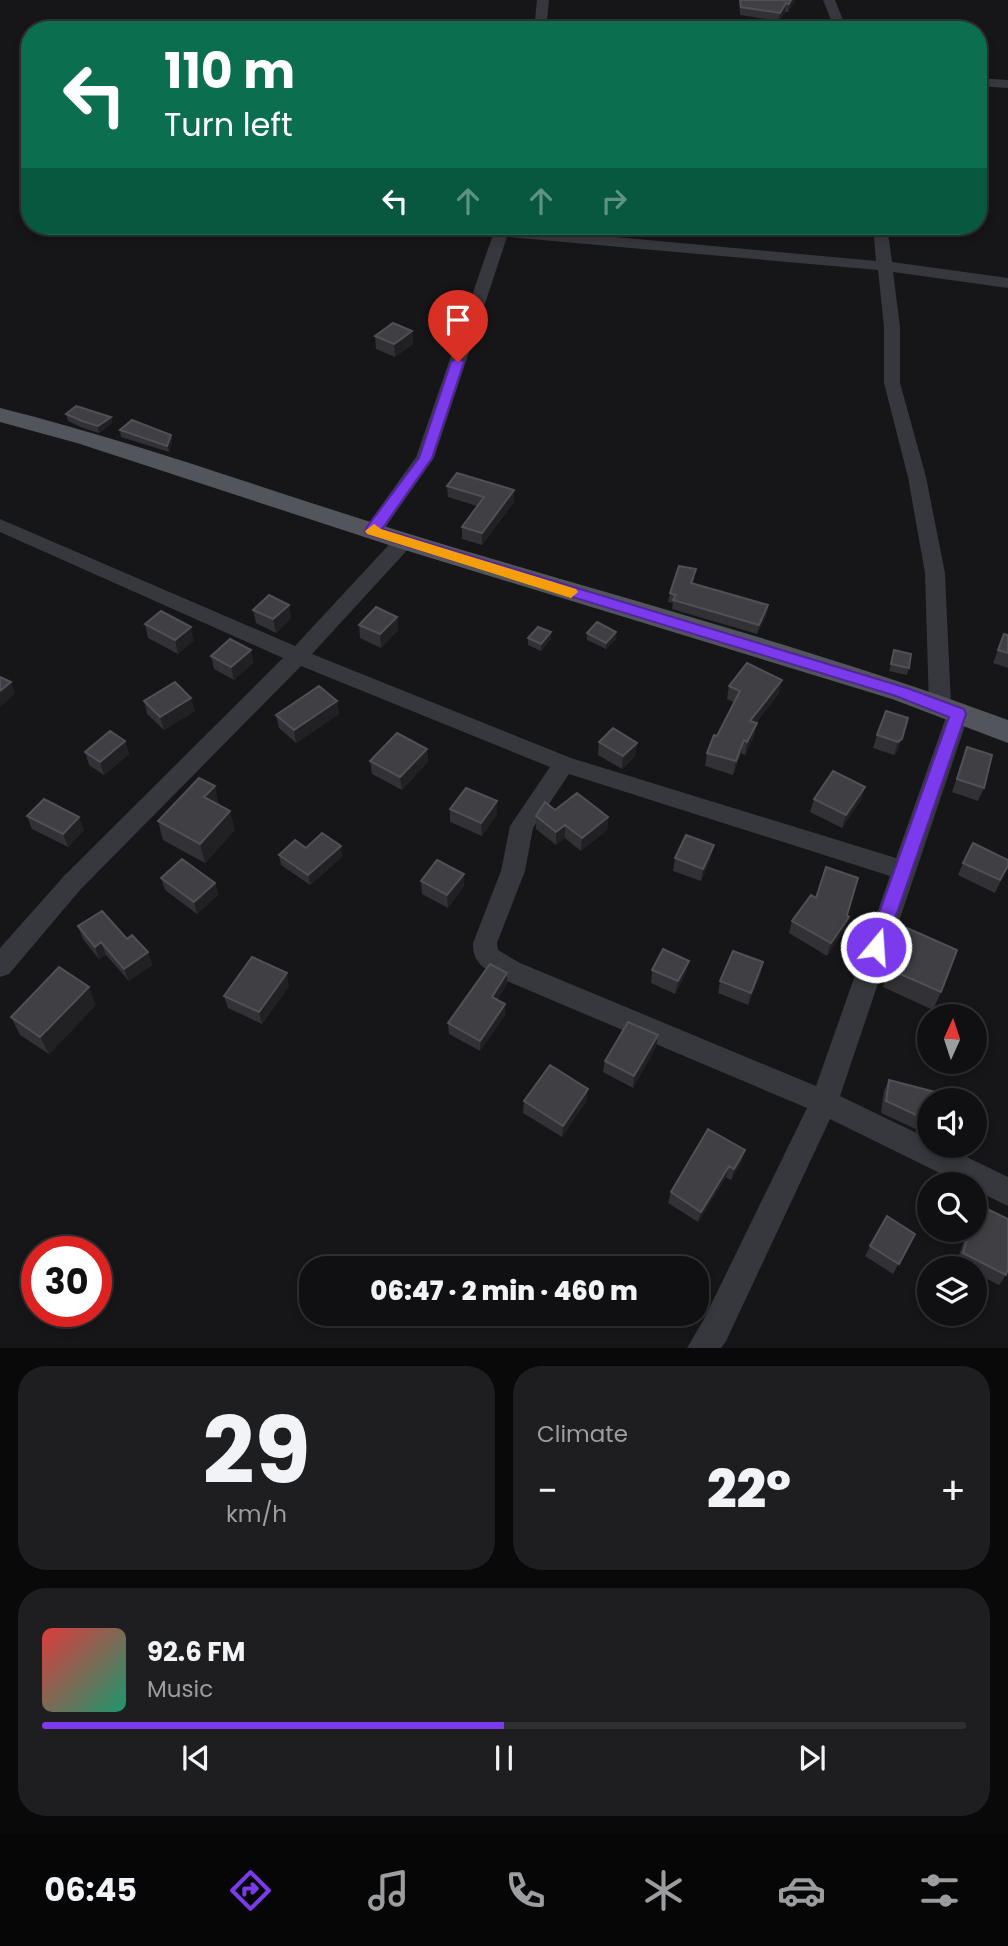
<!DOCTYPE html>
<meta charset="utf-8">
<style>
body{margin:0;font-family:Poppins,sans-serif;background:#1e1e20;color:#f1f3f6;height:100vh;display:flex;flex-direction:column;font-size:26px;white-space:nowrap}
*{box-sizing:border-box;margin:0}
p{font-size:23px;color:#9c9d9f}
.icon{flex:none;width:38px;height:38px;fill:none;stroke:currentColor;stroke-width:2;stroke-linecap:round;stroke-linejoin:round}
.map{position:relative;height:1348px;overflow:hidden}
.sheet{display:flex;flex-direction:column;gap:18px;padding:18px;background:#09090a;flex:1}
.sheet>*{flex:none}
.hud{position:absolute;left:21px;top:21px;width:966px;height:214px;border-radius:28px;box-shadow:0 4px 10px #0003,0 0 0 2px #303032;background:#0b6e4f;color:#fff;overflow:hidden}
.needle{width:46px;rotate:3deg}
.buttons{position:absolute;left:917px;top:1004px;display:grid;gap:14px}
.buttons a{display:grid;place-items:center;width:70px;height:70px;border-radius:50%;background:#101012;box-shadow:0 4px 10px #0003,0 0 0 2px #303032;font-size:35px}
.speed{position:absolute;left:21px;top:1236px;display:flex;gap:14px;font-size:35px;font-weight:700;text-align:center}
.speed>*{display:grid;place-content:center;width:91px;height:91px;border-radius:50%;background:#101012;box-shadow:0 4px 10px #0003,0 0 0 2px #303032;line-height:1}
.speed .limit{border:10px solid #d22;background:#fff;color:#111}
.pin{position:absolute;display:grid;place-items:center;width:60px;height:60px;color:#fff;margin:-72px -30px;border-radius:50% 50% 50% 0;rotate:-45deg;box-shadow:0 0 7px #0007}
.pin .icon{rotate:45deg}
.me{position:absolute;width:77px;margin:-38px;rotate:18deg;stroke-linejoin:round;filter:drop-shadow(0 0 5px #0008)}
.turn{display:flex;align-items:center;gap:24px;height:147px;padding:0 28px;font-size:32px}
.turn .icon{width:91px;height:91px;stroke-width:2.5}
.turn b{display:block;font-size:49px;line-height:60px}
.lanes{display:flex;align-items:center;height:66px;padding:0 28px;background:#0003;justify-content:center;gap:35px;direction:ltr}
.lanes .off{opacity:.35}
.big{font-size:52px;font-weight:800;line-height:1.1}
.sheet .tile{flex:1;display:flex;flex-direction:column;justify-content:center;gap:10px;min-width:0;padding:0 24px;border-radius:28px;background:#1e1e20}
.sheet .dial{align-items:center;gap:0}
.dial b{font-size:91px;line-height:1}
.song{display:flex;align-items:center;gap:21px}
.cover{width:84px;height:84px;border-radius:10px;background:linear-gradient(135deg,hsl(0 70% 55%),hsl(160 70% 35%))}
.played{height:7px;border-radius:4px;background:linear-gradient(90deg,#7c3aed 50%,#303032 50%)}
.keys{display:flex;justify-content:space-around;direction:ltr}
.heat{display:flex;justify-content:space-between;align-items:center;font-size:38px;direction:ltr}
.sheet .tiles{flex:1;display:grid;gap:18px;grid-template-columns:1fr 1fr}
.tile:last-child{grid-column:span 2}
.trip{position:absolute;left:299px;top:1256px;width:410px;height:70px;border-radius:28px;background:#101012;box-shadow:0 4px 10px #0003,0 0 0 2px #303032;font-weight:800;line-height:70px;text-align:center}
.dock{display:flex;height:112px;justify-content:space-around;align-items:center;background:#060607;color:#9c9d9f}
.dock .icon{width:49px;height:49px}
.dock .selected{color:#7c3aed}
.dock b{font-size:32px;color:#f1f3f6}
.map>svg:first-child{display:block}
</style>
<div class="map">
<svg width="1008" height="1348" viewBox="0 0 1008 1348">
<rect width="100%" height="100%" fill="#161618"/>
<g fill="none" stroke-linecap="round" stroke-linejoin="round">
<path fill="#37383d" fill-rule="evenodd" d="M537,0h12l-3,30h-12z
M823,0h12l12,30h-12z
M978,78l30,2v8l-30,-2z
M496,226l380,35 -3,-35h14l5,36 116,16v10l-115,-16 7,55v56l26,94 19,96 6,133 -3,6 -8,2 -8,-2 -3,-6 -4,-133 -17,-96 -24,-94v-56l-6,-57 -371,-33 -73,221 -54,77h-14l-3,-4 3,-4 50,-70z
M0,519l295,127 102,-110h14l3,5 -3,5 -99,108 259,104 325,100 51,-144 3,-6 8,-2 8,2 3,6 -129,382 89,43v7h15l64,31v29l-33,-16v-5h-11l-134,-66 -104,222 -5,7h-34l17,-29 103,-211 -305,-129c-16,-9 -30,-16 -29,-36l28,-72 9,-45 40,-59 -249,-101 -221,224 -71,84 -9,3v-29l64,-72 219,-218 -283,-126zM569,774l321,102 -74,210 -296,-123 -22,-13 -1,-7 28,-72 8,-43z"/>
<path fill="#53555c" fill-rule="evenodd" d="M0,408c141,35 277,86 416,128 197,60 398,112 592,184v23l-116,-44 -497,-152 -318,-104 -77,-21z"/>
</g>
<path fill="#323236" d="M739,0h56l-7,12h-3l-6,9 -39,-6z
M412,331l1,13 -18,13 -19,-8 -1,-13z
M66,414l45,3 1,6 -13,10 -16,-5 -15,-7z
M120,430l51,5 1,7 -3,10 -48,-15z
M447,486l67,16 -32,43 -20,-6v-12l15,-21 -29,-9z
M696,569l-3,14 75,22 -1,9 -10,20 -85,-25 1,-6 -5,-1 2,-9z
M289,605l2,13 -15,15 -20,-10 -3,-13z
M397,617l1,13 -17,18 -21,-10 -1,-13z
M145,624l49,16 -16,14 -30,-16z
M616,632v7l-10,10 -19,-9v-7z
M1004,634l4,1v33l-15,-5z
M528,638l23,1 -10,12 -13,-6z
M251,650l2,13 -19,17 -20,-11 -3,-13z
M894,650l15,18 -2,7 -18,-4z
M729,686l50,7 -23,30 -2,13 -9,19 -4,-2 -8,22 -28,-9 2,-13 27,-51 -7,-3z
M144,701l51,10 -31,19 -17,-16z
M337,701l2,13 -43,29 -17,-15 -3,-13z
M908,718l-11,34 -3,3 -21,-7 4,-13z
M125,741l4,13 -25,21 -15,-10 -4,-13z
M599,742l38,1 -2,13 -13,13 -24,-14z
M967,747l17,41 -6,13 -26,-9z
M427,749l1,13 -26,28 -30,-16 -2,-13z
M865,787l-4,13 -19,28 -32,-16 4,-13z
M219,805l16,25 -30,33 -42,-23 -5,-19z
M450,809l47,5 -15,22 -32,-14z
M555,810l53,7 -1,13 -26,21 -16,-13 -9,7 -20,-16v-13z
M27,816l52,1 5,13 -16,17 -36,-18z
M306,848l37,8 -33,29 -29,-20 -2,-10z
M675,858h36l-10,23 -28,-10z
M963,863l45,3 -13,27 -37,-18z
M161,878l54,5 3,12 -21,19 -32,-24z
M421,881l43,5 -16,22 -26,-14z
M816,898l33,19 -4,12 -18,27 -38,-23 3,-12z
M78,926l49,13 21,13 4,13 -23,16 -23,-26 -7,4 -16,-20z
M689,961l-3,12 -11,21 -24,-11 1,-13z
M763,962l-3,13 -12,30 -30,-12 2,-12z
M889,969l52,23 -8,18 -50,-23z
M507,984l-10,16 8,15 -25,36 -31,-17 -1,-11z
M289,986l-27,38 -34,-16 -4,-12z
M96,1005l-47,49 -29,-19 -9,-18z
M656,1047l-23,41 -30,-16 2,-11z
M889,1080l40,21v34l-48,-22 3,-22z
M587,1100l-25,37 -39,-24 1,-12z
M742,1161l-11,19 -5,-3 -28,45 -30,-19 3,-11z
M979,1205l27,70 -7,10 -24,-12v-4h-8l-11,-6 12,-33h7v-18z
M887,1216l28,18 -22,40 -28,-18z"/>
<path fill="#212124" d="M791,0h4l-7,12 1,-8z
M786,3l-1,9 -6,9 1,-8z
M412,331l1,13 -18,13 -1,-13z
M111,417l1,6 -13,10 -1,-7z
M171,435l1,7 -3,10 -2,-6z
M514,490v12l-32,43v-12z
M289,605l2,13 -15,15 -3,-14z
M768,605l-1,9 -10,20 2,-9z
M397,617l1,13 -17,18 -1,-14z
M191,627l3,13 -16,14 -3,-14z
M551,632v7l-10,12v-7z
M616,632v7l-10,10v-6z
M251,650l2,13 -19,17 -3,-13z
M782,680l-3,13 -31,41 2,-13z
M11,682l4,12 -15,13v-16z
M191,698l4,13 -31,19 -4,-13z
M337,701l2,13 -43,29 -2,-13z
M757,723l-3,13 -9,19 2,-13z
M902,739l-5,13 -3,3 4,-13z
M744,740l-3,13 -8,22 3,-14z
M125,741l4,13 -25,21 -4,-13z
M637,743l-2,13 -13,13 1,-13z
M427,749l1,13 -26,28 -2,-13z
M215,786l4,19 -15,-8z
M865,787l-4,13 -19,28 4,-13z
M497,801v13l-15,22 -1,-13z
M230,811l5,19 -30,33 -5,-19z
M79,817l5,13 -16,17 -5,-13z
M608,817l-1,13 -26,21 1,-13z
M565,825v13l-9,7v-13z
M714,845l-3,13 -10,23 2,-12z
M341,846l2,10 -33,29 -2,-10z
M464,874v12l-16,22 -1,-13z
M215,883l3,12 -21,19 -3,-12z
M849,917l-4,12 -18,27 4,-13z
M101,942l5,13 -7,4 -4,-12z
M148,952l4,13 -23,16 -5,-12z
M689,961l-3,12 -11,21 3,-13z
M763,962l-3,13 -12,30 3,-12z
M287,973l2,13 -27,38 -3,-12z
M507,973v11l-15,24v-11z
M89,987l7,18 -47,49 -9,-17z
M505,1004v11l-25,36v-10z
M658,1035l-2,12 -23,41 1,-12z
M588,1089l-1,11 -25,37 1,-11z
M745,1150l-3,11 -11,19 3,-11z
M729,1166l-3,11 -28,45 3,-10z"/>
<path fill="#3f3f44" stroke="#4f5156" stroke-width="2" d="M740,0h51l-2,4 -3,-1 -6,10 -39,-6z
M393,323l19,8 -18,13 -19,-8z
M76,406l35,11 -13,9 -16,-5 -16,-7z
M132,420l39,15 -4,11 -47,-16z
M457,473l57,17 -32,43 -20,-6 22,-30 -37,-11z
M679,566l17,3 -5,14 77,22 -9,20 -86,-25 3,-5 -6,-2z
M269,595l20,10 -16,14 -20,-9z
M376,607l21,10 -17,17 -21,-9z
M161,611l30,16 -16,13 -30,-16z
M597,622l19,10 -10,11 -19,-10z
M538,627l13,5 -10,12 -13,-6z
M1004,634l4,1v18l-10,-3z
M230,639l21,11 -20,17 -20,-11z
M894,650l17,4 -2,14 -18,-4z
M747,663l35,17 -32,41 7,2 -10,19 -3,-2 -8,21 -29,-8 7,-18 3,1 23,-45 -11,-5z
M0,677l11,5 -11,9z
M175,682l16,16 -31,19 -16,-16z
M319,686l18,15 -43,29 -18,-15z
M886,711l22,7 -6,21 -4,3 -21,-7z
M613,728l24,15 -14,13 -24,-14z
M110,731l15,10 -25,21 -15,-10z
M397,733l30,16 -27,28 -30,-16z
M967,747l25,8 -8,33 -27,-9z
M833,771l32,16 -19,28 -32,-16z
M199,778l16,8 -11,11 26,14 -30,33 -42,-23z
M466,788l31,13 -16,22 -31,-14z
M577,793l31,24 -26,21 -17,-13 -9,7 -20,-16 9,-14 10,8z
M44,799l35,18 -16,17 -36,-18z
M322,833l19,13 -33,29 -29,-20 16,-15 11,8z
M686,835l28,10 -11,24 -28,-11z
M973,843l35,17v6l-8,14 -37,-17z
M182,859l33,24 -21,19 -33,-24z
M437,860l27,14 -17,21 -26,-14z
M826,867l32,11 -11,37 2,2 -18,26 -39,-22 19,-26 5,3z
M102,911l25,28 5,-4 16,17 -24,17 -23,-27 -6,5 -17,-21z
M907,928l50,22 -16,42 -52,-23z
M663,949l26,12 -11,20 -26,-11z
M733,951l30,11 -12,31 -31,-12z
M252,957l35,16 -28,39 -35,-16z
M490,964l17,9 -15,24 13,7 -25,37 -32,-18z
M59,967l30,20 -49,50 -29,-20z
M628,1022l30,13 -24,41 -29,-15z
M550,1065l38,24 -25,37 -39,-25z
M889,1080l50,13 -1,8h-9v20l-43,-20z
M708,1129l37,21 -11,19 -5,-3 -28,46 -30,-20z
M979,1205l29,14v49l-2,7 -43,-22 7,-23h5v-13z
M887,1216l28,18 -16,30 -29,-18z"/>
<path fill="#7c3aed" stroke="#51269a" stroke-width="2" d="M458,358l6,4 -32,96 -50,71 525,159 57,21 2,5 -83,239 -7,2 -7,-2 -2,-6 82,-230 -53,-21 -529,-162 -2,-3 2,-4 52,-69 32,-96z"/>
<path fill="#f59e0b" d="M374,524l7,5 195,60 2,3 -7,6 -204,-64 -2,-3z"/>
</svg>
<div class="buttons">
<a><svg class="needle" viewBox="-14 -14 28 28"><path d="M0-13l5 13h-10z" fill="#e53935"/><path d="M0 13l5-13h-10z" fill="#9c9d9f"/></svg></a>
<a><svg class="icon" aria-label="sound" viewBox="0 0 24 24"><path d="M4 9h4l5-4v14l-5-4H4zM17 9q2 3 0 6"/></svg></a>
<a><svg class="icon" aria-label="search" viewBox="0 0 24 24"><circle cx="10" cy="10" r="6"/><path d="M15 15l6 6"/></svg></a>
<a><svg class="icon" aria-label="layers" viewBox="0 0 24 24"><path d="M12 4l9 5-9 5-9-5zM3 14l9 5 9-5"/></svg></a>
</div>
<div class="speed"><div class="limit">30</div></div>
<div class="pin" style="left:458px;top:362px;background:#d93025"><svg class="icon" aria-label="arrive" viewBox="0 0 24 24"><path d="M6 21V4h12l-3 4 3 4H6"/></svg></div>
<svg class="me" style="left:876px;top:947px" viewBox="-20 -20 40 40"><circle r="17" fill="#7c3aed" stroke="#fff" stroke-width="3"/><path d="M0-11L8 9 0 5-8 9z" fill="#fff"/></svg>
<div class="trip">06:47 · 2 min · 460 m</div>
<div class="hud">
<div class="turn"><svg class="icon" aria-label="left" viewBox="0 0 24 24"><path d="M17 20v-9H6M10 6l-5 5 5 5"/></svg><div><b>110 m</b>Turn left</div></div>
<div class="lanes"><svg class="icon" aria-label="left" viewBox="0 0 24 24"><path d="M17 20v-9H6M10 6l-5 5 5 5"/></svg><svg class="icon off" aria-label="ahead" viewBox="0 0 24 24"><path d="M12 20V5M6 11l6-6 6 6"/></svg><svg class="icon off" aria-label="ahead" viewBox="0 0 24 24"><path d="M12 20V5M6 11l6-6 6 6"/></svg><svg class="icon off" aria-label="right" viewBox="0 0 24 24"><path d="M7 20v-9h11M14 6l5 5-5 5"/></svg></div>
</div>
</div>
<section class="sheet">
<div class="tiles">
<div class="tile dial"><b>29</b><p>km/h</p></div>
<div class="tile"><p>Climate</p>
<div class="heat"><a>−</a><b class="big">22°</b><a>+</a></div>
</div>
<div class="tile">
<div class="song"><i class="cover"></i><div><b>92.6 FM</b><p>Music</p></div></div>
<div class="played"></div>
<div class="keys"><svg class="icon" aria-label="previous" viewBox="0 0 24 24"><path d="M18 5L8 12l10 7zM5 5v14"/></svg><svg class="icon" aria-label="pause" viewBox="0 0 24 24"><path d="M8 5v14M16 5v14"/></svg><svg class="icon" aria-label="next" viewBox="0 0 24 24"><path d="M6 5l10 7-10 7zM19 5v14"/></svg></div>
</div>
</div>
</section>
<nav class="dock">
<b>06:45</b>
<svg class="icon selected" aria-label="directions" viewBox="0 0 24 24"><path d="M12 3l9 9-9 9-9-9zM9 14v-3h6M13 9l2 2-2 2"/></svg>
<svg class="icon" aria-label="music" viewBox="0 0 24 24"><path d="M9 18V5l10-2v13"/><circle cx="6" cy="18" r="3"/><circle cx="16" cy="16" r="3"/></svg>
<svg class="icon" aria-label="phone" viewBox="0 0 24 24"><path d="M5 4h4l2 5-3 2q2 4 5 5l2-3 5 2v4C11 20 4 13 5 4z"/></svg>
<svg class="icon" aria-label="climate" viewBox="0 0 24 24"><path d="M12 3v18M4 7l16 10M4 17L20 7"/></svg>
<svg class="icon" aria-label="car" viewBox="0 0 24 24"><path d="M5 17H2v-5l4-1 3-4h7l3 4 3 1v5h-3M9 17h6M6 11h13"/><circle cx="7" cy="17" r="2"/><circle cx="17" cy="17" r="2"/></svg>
<svg class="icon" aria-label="filters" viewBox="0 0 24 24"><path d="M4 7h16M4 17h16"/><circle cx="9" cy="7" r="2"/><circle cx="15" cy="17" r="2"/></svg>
</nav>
